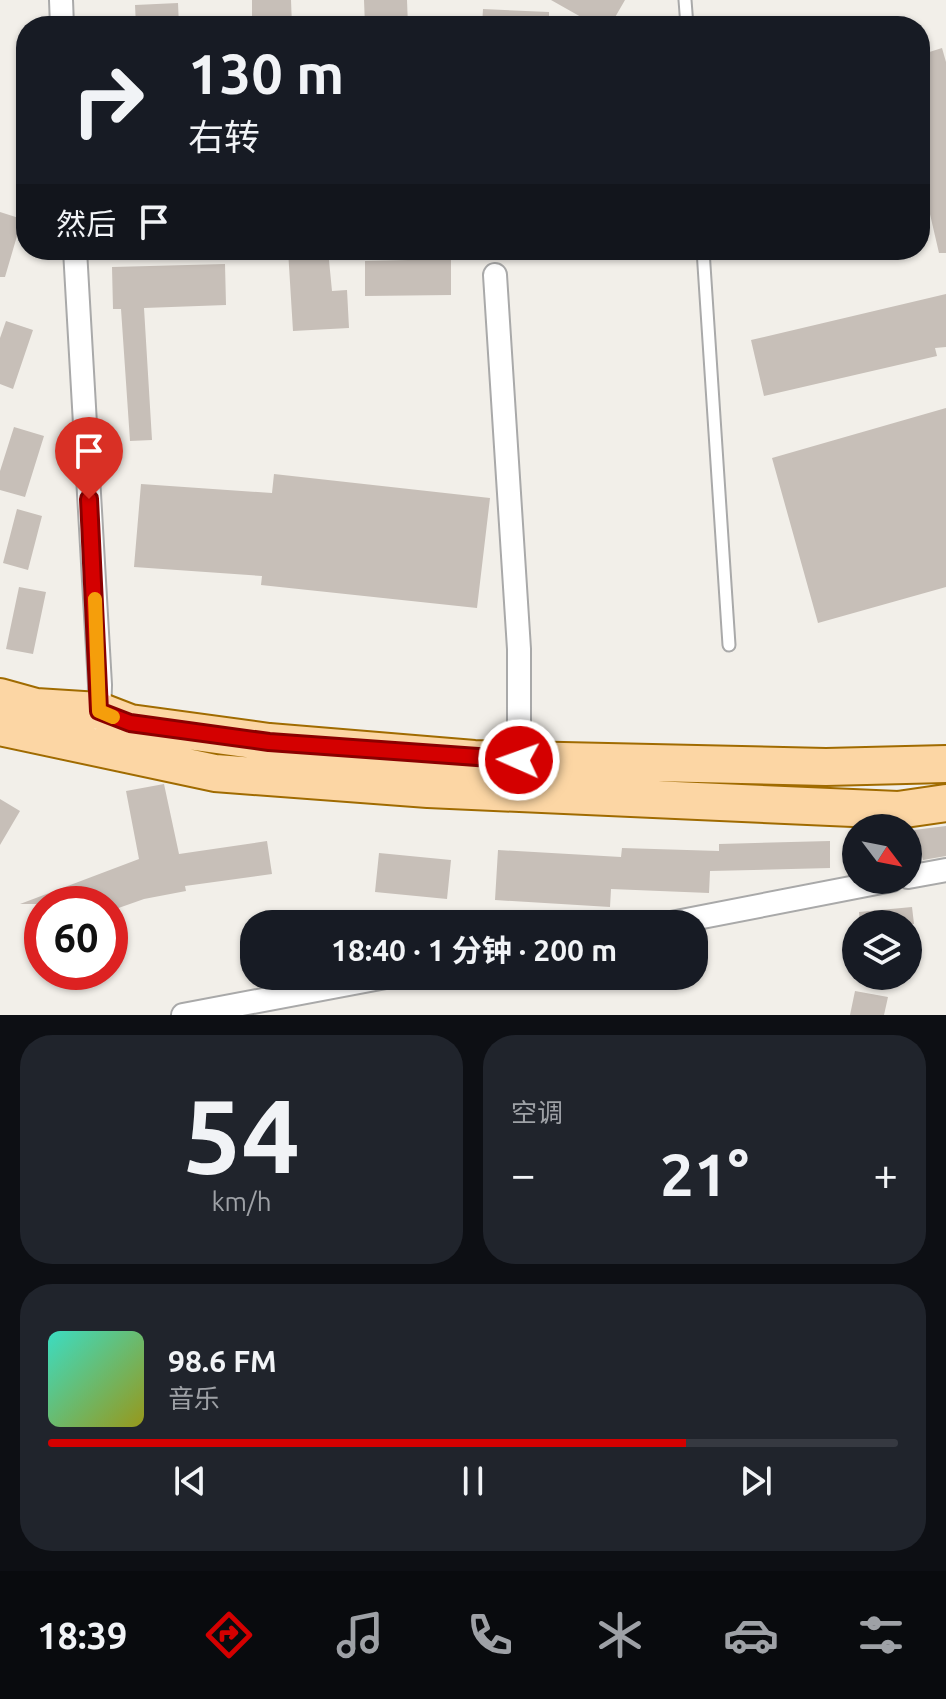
<!DOCTYPE html>
<html lang="zh">
<meta charset="utf-8">
<style>
body{margin:0;font-family:Ubuntu,"Noto Sans SC",sans-serif;background:#20242c;color:#f1f3f6;height:100vh;display:flex;flex-direction:column;font-size:30px;white-space:nowrap}
*{box-sizing:border-box;margin:0}
p{font-size:26px;color:#9ea1a6}
.icon{flex:none;width:44px;height:44px;fill:none;stroke:currentColor;stroke-width:2;stroke-linecap:round;stroke-linejoin:round}
.map{position:relative;height:1015px;overflow:hidden}
.sheet{display:flex;flex-direction:column;gap:20px;padding:20px;background:#0d0f14;flex:1}
.sheet>*{flex:none}
.hud{position:absolute;left:16px;top:16px;width:914px;height:244px;border-radius:32px;box-shadow:0 2px 6px #0004;background:#171b24;color:#f1f3f6;overflow:hidden}
.needle{width:52px;rotate:122deg}
.fabs{position:absolute;left:842px;top:814px;display:grid;gap:16px}
.fabs a{display:grid;place-items:center;width:80px;height:80px;border-radius:50%;background:#171b24;box-shadow:0 2px 6px #0004;font-size:40px}
.speed{position:absolute;left:24px;top:886px;display:flex;gap:16px;font-size:40px;font-weight:700;text-align:center}
.speed>*{display:grid;place-content:center;width:104px;height:104px;border-radius:50%;background:#171b24;box-shadow:0 2px 6px #0004;line-height:1}
.speed .limit{border:12px solid #d22;background:#fff;color:#111}
.pin{position:absolute;display:grid;place-items:center;width:68px;height:68px;color:#fff;margin:-82px -34px;border-radius:50% 50% 50% 0;rotate:-45deg;box-shadow:0 0 8px #0007}
.pin .icon{rotate:45deg}
.me{position:absolute;width:88px;margin:-44px;rotate:272deg;stroke-linejoin:round;filter:drop-shadow(0 0 6px #0008)}
.turn{display:flex;align-items:center;gap:28px;height:168px;padding:0 40px;font-size:36px}
.turn .icon{width:104px;height:104px;stroke-width:2.5}
.turn b{display:block;font-size:56px;line-height:68px}
.then{display:flex;align-items:center;height:76px;padding:0 40px;background:#0003;gap:16px;font-size:30px}
.big{font-size:60px;font-weight:700;line-height:1.1}
.sheet .tile{flex:1;display:flex;flex-direction:column;justify-content:center;gap:12px;min-width:0;padding:0 28px;border-radius:32px;background:#20242c}
.sheet .dial{align-items:center;gap:0}
.dial b{font-size:104px;line-height:1}
.song{display:flex;align-items:center;gap:24px}
.cover{width:96px;height:96px;border-radius:12px;background:linear-gradient(135deg,hsl(170 70% 55%),hsl(60 70% 35%))}
.played{height:8px;border-radius:4px;background:linear-gradient(90deg,#d40000 75%,#363941 75%)}
.keys{display:flex;justify-content:space-around;direction:ltr}
.heat{display:flex;justify-content:space-between;align-items:center;font-size:44px;direction:ltr}
.sheet .tiles{flex:1;display:grid;gap:20px;grid-template-columns:1fr 1fr}
.tile:last-child{grid-column:span 2}
.trip{position:absolute;left:240px;top:910px;width:468px;height:80px;border-radius:32px;background:#171b24;box-shadow:0 2px 6px #0004;font-weight:700;line-height:80px;text-align:center}
.dock{display:flex;height:128px;justify-content:space-around;align-items:center;background:#090b0e;color:#9ea1a6}
.dock .icon{width:56px;height:56px}
.dock .active{color:#d40000}
.dock b{font-size:36px;color:#f1f3f6}
.map>svg:first-child{display:block}
</style>
<div class="map">
<svg width="946" height="1015" viewBox="0 0 946 1015">
<rect width="100%" height="100%" fill="#f2efe9"/>
<path fill="#c7bfb8" d="M252,0h39l1,26h-40z
M364,0h43l1,26h-43z
M551,0h74l-15,26h-13z
M178,3l1,23h-43l-1,-21z
M483,9l66,3v14h-67z
M942,48l4,14v191h-7l-13,-56 -6,1v-143z
M0,212l22,7 -17,58h-5z
M288,250h40l4,41 15,-1 2,38 -56,3z
M451,259v36l-86,1v-35z
M225,264l1,41 -82,3 8,132 -22,1 -9,-132h-8l-1,-42z
M946,294v53l-11,1 2,8 -173,40 -13,-56z
M6,321l27,9 -20,59 -13,-5v-46z
M946,408v179l-128,36 -46,-165z
M14,427l30,9 -19,61 -25,-7v-19z
M274,474l216,24 -13,110 -216,-23 1,-9 -128,-9 7,-83 131,9z
M17,509l25,7 -14,54 -25,-7z
M19,587l27,5 -13,62 -27,-5z
M164,784l15,70 88,-13 5,33 -87,12 1,5 -42,8 -34,12v-7h-90l119,-45 -13,-68z
M0,799l20,12 -20,34z
M946,826v30l-23,4 -9,-30z
M830,841v27l-120,3 -1,22 -98,-4 -1,18 -115,-7 3,-50 123,7 1,-9 97,3v-7z
M379,853l72,7 -4,39 -72,-7z
M912,907l2,17h-54l-1,-12z
M855,991l33,6 -4,18h-34z"/>
<g fill="none" stroke-linecap="round" stroke-linejoin="round">
<defs>
<path id="lane" d="M685,0l2,26
M703,250l26,395"/>
<path id="street" d="M61,0l1,26
M75,250l25,435 -1,35
M495,275l24,374v122
M908,877l38,-7
M666,924l226,-44
M183,1015l208,-39"/>
<path id="primary" d="M0,697l36,10 63,4 31,12 139,19 205,17 352,8 120,-3
M0,727l215,46 213,16 470,21 48,-7"/>
</defs>
<use href="#lane" stroke="#a9a9a9" stroke-width="15"/>
<use href="#street" stroke="#a9a9a9" stroke-width="26"/>
<use href="#primary" stroke="#a06b00" stroke-width="40"/>
<use href="#lane" stroke="#fff" stroke-width="11"/>
<use href="#street" stroke="#fff" stroke-width="22"/>
<use href="#primary" stroke="#fcd6a4" stroke-width="36"/>
</g>
<g fill="none" stroke-linecap="round" stroke-linejoin="round">
<defs>
<path id="route" d="M89,499l10,212 31,12 139,19 250,18"/>
</defs>
<use href="#route" stroke="#8a0000" stroke-width="20"/>
<use href="#route" stroke="#d40000" stroke-width="14"/>
<path stroke="#f59e0b" stroke-width="14" d="M95,599l4,112 14,6"/>
</g>
</svg>
<div class="fabs">
<a><svg class="needle" viewBox="-14 -14 28 28"><path d="M0-13l5 13h-10z" fill="#e53935"/><path d="M0 13l5-13h-10z" fill="#9ea1a6"/></svg></a>
<a><svg class="icon" aria-label="layers" viewBox="0 0 24 24"><path d="M12 4l9 5-9 5-9-5zM3 14l9 5 9-5"/></svg></a>
</div>
<div class="speed"><div class="limit">60</div></div>
<div class="pin" style="left:89px;top:499px;background:#d93025"><svg class="icon" aria-label="arrive" viewBox="0 0 24 24"><path d="M6 21V4h12l-3 4 3 4H6"/></svg></div>
<svg class="me" style="left:519px;top:760px" viewBox="-20 -20 40 40"><circle r="17" fill="#d40000" stroke="#fff" stroke-width="3"/><path d="M0-11L8 9 0 5-8 9z" fill="#fff"/></svg>
<div class="trip">18:40 · 1 分钟 · 200 m</div>
<div class="hud">
<div class="turn"><svg class="icon" aria-label="right" viewBox="0 0 24 24"><path d="M7 20v-9h11M14 6l5 5-5 5"/></svg><div><b>130 m</b>右转</div></div>
<div class="then">然后<svg class="icon" aria-label="arrive" viewBox="0 0 24 24"><path d="M6 21V4h12l-3 4 3 4H6"/></svg></div>
</div>
</div>
<section class="sheet">
<div class="tiles">
<div class="tile dial"><b>54</b><p>km/h</p></div>
<div class="tile"><p>空调</p>
<div class="heat"><a>−</a><b class="big">21°</b><a>+</a></div>
</div>
<div class="tile">
<div class="song"><i class="cover"></i><div><b>98.6 FM</b><p>音乐</p></div></div>
<div class="played"></div>
<div class="keys"><svg class="icon" aria-label="previous" viewBox="0 0 24 24"><path d="M18 5L8 12l10 7zM5 5v14"/></svg><svg class="icon" aria-label="pause" viewBox="0 0 24 24"><path d="M8 5v14M16 5v14"/></svg><svg class="icon" aria-label="next" viewBox="0 0 24 24"><path d="M6 5l10 7-10 7zM19 5v14"/></svg></div>
</div>
</div>
</section>
<nav class="dock">
<b>18:39</b>
<svg class="icon active" aria-label="directions" viewBox="0 0 24 24"><path d="M12 3l9 9-9 9-9-9zM9 14v-3h6M13 9l2 2-2 2"/></svg>
<svg class="icon" aria-label="music" viewBox="0 0 24 24"><path d="M9 18V5l10-2v13"/><circle cx="6" cy="18" r="3"/><circle cx="16" cy="16" r="3"/></svg>
<svg class="icon" aria-label="phone" viewBox="0 0 24 24"><path d="M5 4h4l2 5-3 2q2 4 5 5l2-3 5 2v4C11 20 4 13 5 4z"/></svg>
<svg class="icon" aria-label="climate" viewBox="0 0 24 24"><path d="M12 3v18M4 7l16 10M4 17L20 7"/></svg>
<svg class="icon" aria-label="car" viewBox="0 0 24 24"><path d="M5 17H2v-5l4-1 3-4h7l3 4 3 1v5h-3M9 17h6M6 11h13"/><circle cx="7" cy="17" r="2"/><circle cx="17" cy="17" r="2"/></svg>
<svg class="icon" aria-label="filters" viewBox="0 0 24 24"><path d="M4 7h16M4 17h16"/><circle cx="9" cy="7" r="2"/><circle cx="15" cy="17" r="2"/></svg>
</nav>
